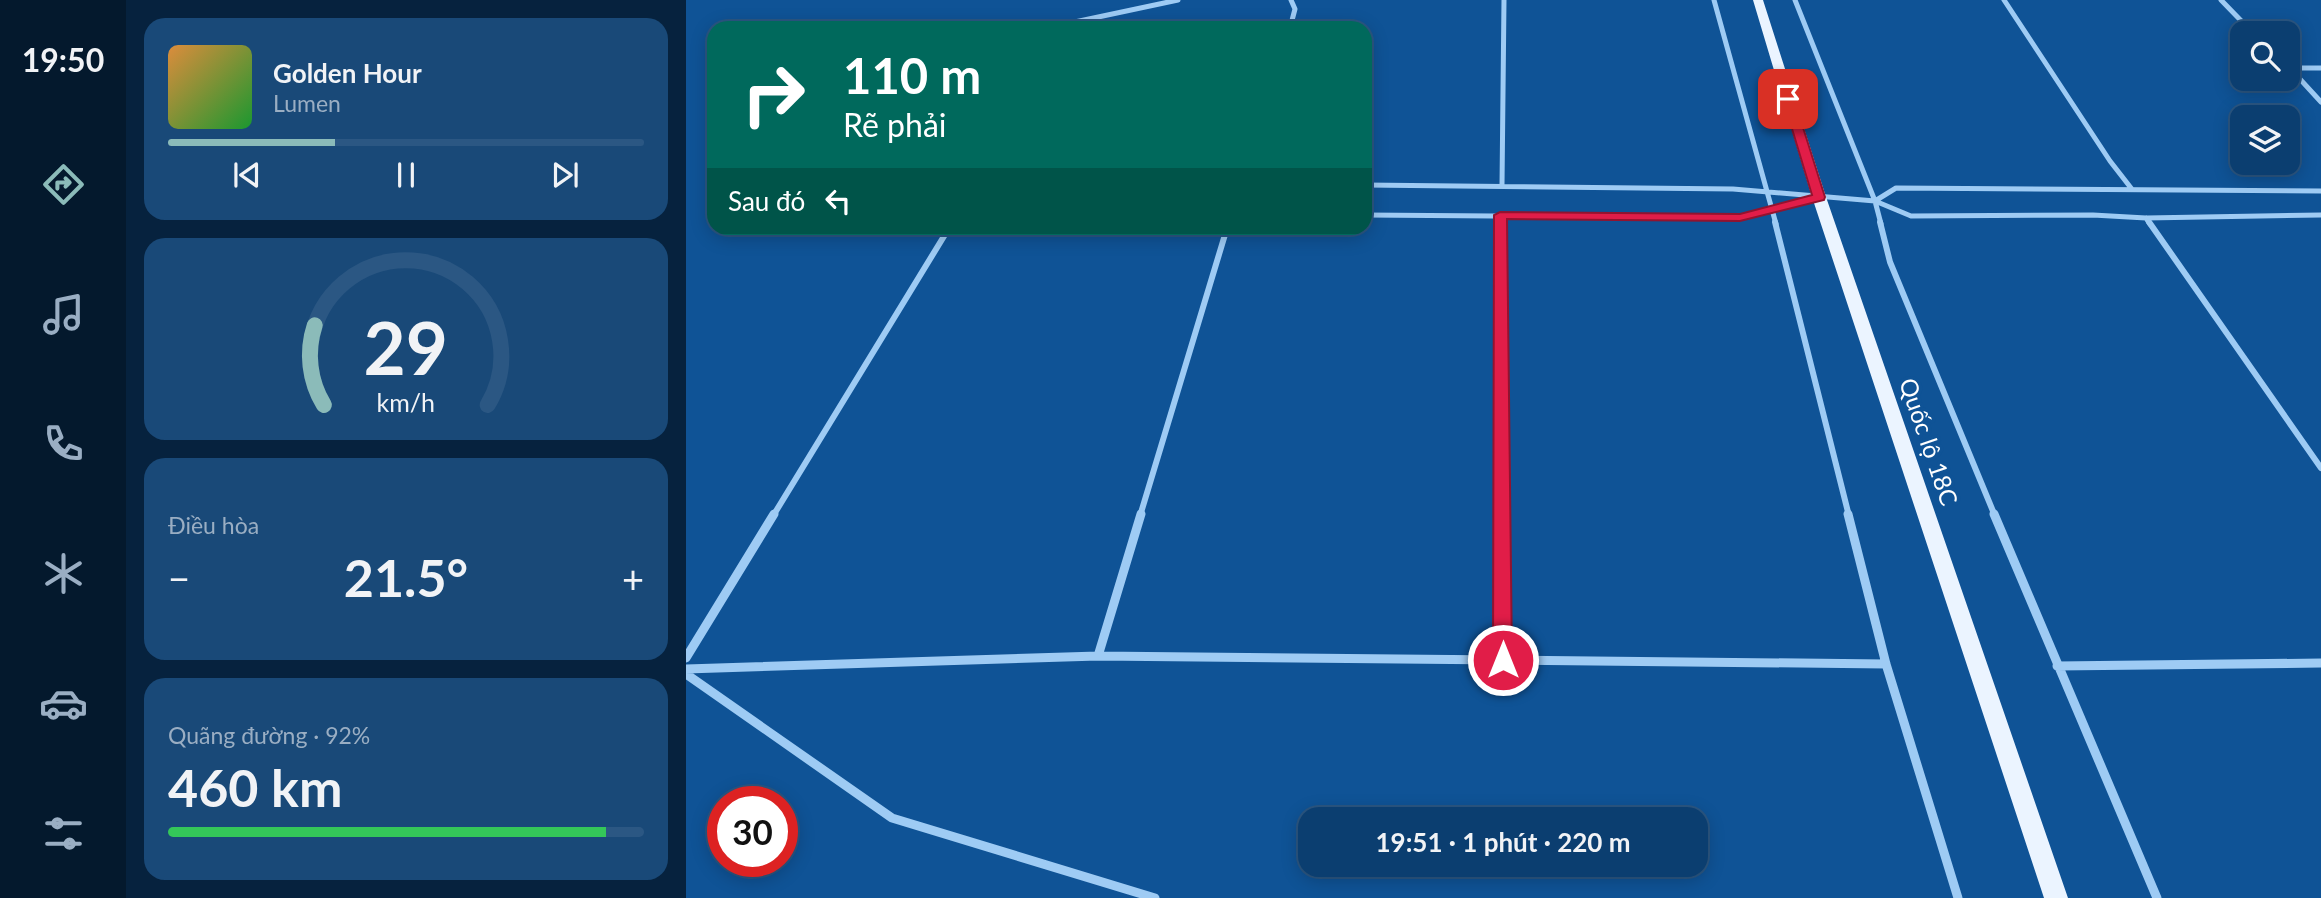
<!DOCTYPE html>
<html lang="vi">
<meta charset="utf-8">
<style>
body{margin:0;font-family:Lato,sans-serif;background:#194978;color:#f1f3f6;height:100vh;display:flex;flex-direction:column;font-size:26px;white-space:nowrap}
*{box-sizing:border-box;margin:0}
p{font-size:23px;color:#9aaec3}
.icon{flex:none;width:38px;height:38px;fill:none;stroke:currentColor;stroke-width:2;stroke-linecap:round;stroke-linejoin:round}
.map{position:relative;flex:1;overflow:hidden}
.side{display:flex;flex-direction:column;gap:18px;padding:18px;background:#06223e;width:560px}
.side>*{flex:none}
.hud{position:absolute;left:21px;top:21px;width:665px;height:214px;border-radius:21px;box-shadow:0 4px 18px #0003,0 0 0 2px #2b5783;background:#00695c;color:#fff;overflow:hidden}
.controls{position:absolute;left:1544px;top:21px;display:grid;gap:14px}
.controls a{display:grid;place-items:center;width:70px;height:70px;border-radius:14px;background:#0b3e70;box-shadow:0 4px 18px #0003,0 0 0 2px #2b5783;font-size:35px}
.speed{position:absolute;left:21px;top:786px;display:flex;gap:14px;font-size:35px;font-weight:700;text-align:center}
.speed>*{display:grid;place-content:center;width:91px;height:91px;border-radius:50%;background:#0b3e70;box-shadow:0 4px 18px #0003,0 0 0 2px #2b5783;line-height:1}
.speed .limit{border:10px solid #d22;background:#fff;color:#111}
.pin{position:absolute;display:grid;place-items:center;width:60px;height:60px;color:#fff;margin:-30px;border-radius:14px;box-shadow:0 4px 10px #0006}
.me{position:absolute;width:77px;margin:-38px;rotate:0deg;stroke-linejoin:round;filter:drop-shadow(0 0 5px #0008)}
.turn{display:flex;align-items:center;gap:24px;height:147px;padding:0 21px;font-size:32px}
.turn .icon{width:91px;height:91px;stroke-width:2.5}
.turn b{display:block;font-size:49px;line-height:60px}
.then{display:flex;align-items:center;height:66px;padding:0 21px;background:#0003;gap:14px;font-size:26px}
.big{font-size:52px;font-weight:700;line-height:1.1}
.side .card{flex:1;display:flex;flex-direction:column;justify-content:center;gap:10px;min-width:0;padding:0 24px;border-radius:21px;background:#194978}
.side .dial{align-items:center;gap:0}
.dial svg{height:182px;overflow:visible;fill:none;stroke:#2b5783;stroke-width:7;stroke-linecap:round;text-anchor:middle}
.dial text{fill:#f1f3f6;stroke:none}
.song{display:flex;align-items:center;gap:21px}
.cover{width:84px;height:84px;border-radius:10px;background:linear-gradient(135deg,hsl(30 70% 55%),hsl(130 70% 35%))}
.played{height:7px;border-radius:4px;background:linear-gradient(90deg,#8bbbb9 35%,#2b5783 35%)}
.keys{display:flex;justify-content:space-around;direction:ltr}
.heat{display:flex;justify-content:space-between;align-items:center;font-size:38px;direction:ltr}
.charge{height:10px;border-radius:5px;background:linear-gradient(90deg,#34c759 92%,#2b5783 0)}
.trip{position:absolute;left:612px;top:807px;width:410px;height:70px;border-radius:21px;background:#0b3e70;box-shadow:0 4px 18px #0003,0 0 0 2px #2b5783;font-weight:700;line-height:70px;text-align:center}
main{display:flex;flex:1;min-height:0}
.tab-bar{display:flex;flex-direction:column;width:126px;justify-content:space-around;align-items:center;background:#04192d;color:#9aaec3}
.tab-bar .icon{width:49px;height:49px}
.tab-bar .active{color:#8bbbb9}
.tab-bar b{font-size:32px;color:#f1f3f6}
.map>svg:first-child{display:block}
</style>
<main>
<nav class="tab-bar">
<b>19:50</b>
<svg class="icon active" aria-label="directions" viewBox="0 0 24 24"><path d="M12 3l9 9-9 9-9-9zM9 14v-3h6M13 9l2 2-2 2"/></svg>
<svg class="icon" aria-label="music" viewBox="0 0 24 24"><path d="M9 18V5l10-2v13"/><circle cx="6" cy="18" r="3"/><circle cx="16" cy="16" r="3"/></svg>
<svg class="icon" aria-label="phone" viewBox="0 0 24 24"><path d="M5 4h4l2 5-3 2q2 4 5 5l2-3 5 2v4C11 20 4 13 5 4z"/></svg>
<svg class="icon" aria-label="climate" viewBox="0 0 24 24"><path d="M12 3v18M4 7l16 10M4 17L20 7"/></svg>
<svg class="icon" aria-label="car" viewBox="0 0 24 24"><path d="M5 17H2v-5l4-1 3-4h7l3 4 3 1v5h-3M9 17h6M6 11h13"/><circle cx="7" cy="17" r="2"/><circle cx="17" cy="17" r="2"/></svg>
<svg class="icon" aria-label="filters" viewBox="0 0 24 24"><path d="M4 7h16M4 17h16"/><circle cx="9" cy="7" r="2"/><circle cx="15" cy="17" r="2"/></svg>
</nav>
<section class="side">
<div class="card">
<div class="song"><i class="cover"></i><div><b>Golden Hour</b><p>Lumen</p></div></div>
<div class="played"></div>
<div class="keys"><svg class="icon" aria-label="previous" viewBox="0 0 24 24"><path d="M18 5L8 12l10 7zM5 5v14"/></svg><svg class="icon" aria-label="pause" viewBox="0 0 24 24"><path d="M8 5v14M16 5v14"/></svg><svg class="icon" aria-label="next" viewBox="0 0 24 24"><path d="M6 5l10 7-10 7zM19 5v14"/></svg></div>
</div>
<div class="card dial"><svg viewBox="0 0 100 80">
<path d="M14 69A42 42 0 1 1 86 69"/>
<path d="M14 69A42 42 0 0 1 10 34" stroke="#8bbbb9"/>
<text x="50" y="56" font-size="32" font-weight="700">29</text>
<text x="50" y="72" font-size="11">km/h</text>
</svg></div>
<div class="card"><p>Điều hòa</p>
<div class="heat"><a>−</a><b class="big">21.5°</b><a>+</a></div>
</div>
<div class="card"><p>Quãng đường · 92%</p><b class="big">460 km</b><div class="charge"></div></div>
</section>
<div class="map">
<svg width="1635" height="898" viewBox="0 0 1635 898">
<rect width="100%" height="100%" fill="#0f5396"/>
<g fill="none" stroke-linecap="round" stroke-linejoin="round">
<path stroke="#9ecbf4" stroke-width="5" d="M1028,0l62,224
M1109,0l80,201 6,23
M1318,0l106,161 21,27
M1535,0l32,33
M382,28l2,-5 108,-23
M604,28l5,-19 -4,-9
M1601,65l34,37
M1605,68h30
M679,185l368,4 142,12 36,15 182,-1 53,3 175,-3
M816,185l2,-185
M1189,201l21,-13 425,3
M679,215l375,3 72,-19
M814,215v9
M1460,218l4,6"/>
<path stroke="#9ecbf4" stroke-width="6" d="M814,222l2,294
M1089,222l74,294
M1194,222l10,40 105,254
M1463,222l172,246
M87,516l176,-288
M454,516l87,-288"/>
<path stroke="#9ecbf4" stroke-width="9" d="M1162,514l38,150 72,234
M1308,514l163,384
M412,656l43,-142
M0,658l88,-144
M817,660l383,4
M1371,666l264,-3
M0,669l412,-13 405,4 -1,-146
M0,674l206,144 263,80"/>
<path fill="#ebf4ff" fill-rule="evenodd" d="M1067,0h10l63,197 242,701h-24l-232,-701z"/>
</g>
<path fill="#e11d48" stroke="#92132f" stroke-width="2" d="M1102,95l6,4 31,98 -1,3 -84,21 -233,-2 5,441 -3,6 -6,2 -7,-2 -3,-6 1,-445 6,-3 240,2 72,-19 -29,-96z"/>
<g text-anchor="middle" stroke-width="7" stroke-linejoin="round" paint-order="stroke">
<g font-size="24" fill="#fff" stroke="#0f5396">
<text transform="translate(1242 442) rotate(71)" y="8">Quốc lộ 18C</text>
</g>
</g>
</svg>
<div class="controls">
<a><svg class="icon" aria-label="search" viewBox="0 0 24 24"><circle cx="10" cy="10" r="6"/><path d="M15 15l6 6"/></svg></a>
<a><svg class="icon" aria-label="layers" viewBox="0 0 24 24"><path d="M12 4l9 5-9 5-9-5zM3 14l9 5 9-5"/></svg></a>
</div>
<div class="speed"><div class="limit">30</div></div>
<div class="pin" style="left:1102px;top:99px;background:#d93025"><svg class="icon" aria-label="arrive" viewBox="0 0 24 24"><path d="M6 21V4h12l-3 4 3 4H6"/></svg></div>
<svg class="me" style="left:817px;top:660px" viewBox="-20 -20 40 40"><circle r="17" fill="#e11d48" stroke="#fff" stroke-width="3"/><path d="M0-11L8 9 0 5-8 9z" fill="#fff"/></svg>
<div class="trip">19:51 · 1 phút · 220 m</div>
<div class="hud">
<div class="turn"><svg class="icon" aria-label="right" viewBox="0 0 24 24"><path d="M7 20v-9h11M14 6l5 5-5 5"/></svg><div><b>110 m</b>Rẽ phải</div></div>
<div class="then">Sau đó<svg class="icon" aria-label="left" viewBox="0 0 24 24"><path d="M17 20v-9H6M10 6l-5 5 5 5"/></svg></div>
</div>
</div>
</main>
